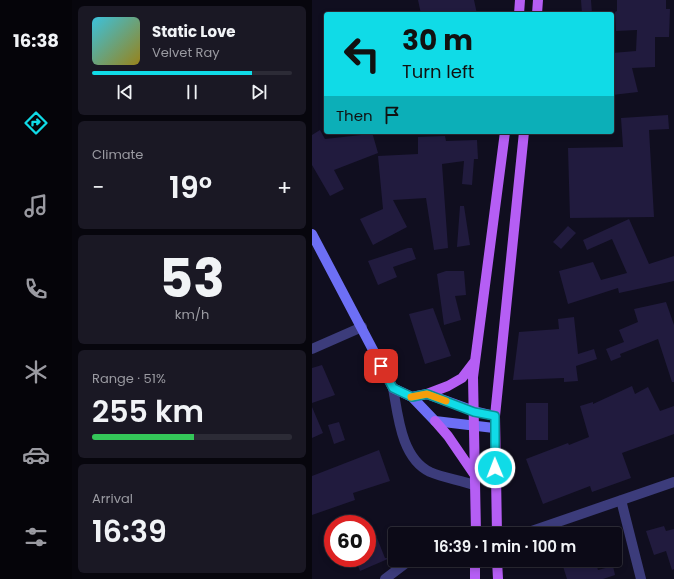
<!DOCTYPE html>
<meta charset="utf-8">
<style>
body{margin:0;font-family:Poppins,sans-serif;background:#1a1824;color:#f1f3f6;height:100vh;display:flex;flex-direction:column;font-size:15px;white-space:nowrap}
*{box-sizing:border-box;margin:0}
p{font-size:13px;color:#9a9aa1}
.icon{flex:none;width:22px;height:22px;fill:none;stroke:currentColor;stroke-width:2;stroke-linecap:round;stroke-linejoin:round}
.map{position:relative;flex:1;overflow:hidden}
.panel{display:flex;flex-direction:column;gap:6px;padding:6px;background:#07060d;width:240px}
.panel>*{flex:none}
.hud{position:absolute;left:12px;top:12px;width:290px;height:122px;border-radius:4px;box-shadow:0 2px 6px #0003,0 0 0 1px #2c2b36;background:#10dbe7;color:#111;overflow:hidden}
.speed{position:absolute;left:12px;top:515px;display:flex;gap:8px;font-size:20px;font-weight:700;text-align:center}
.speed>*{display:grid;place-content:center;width:52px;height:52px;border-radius:50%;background:#0c0a17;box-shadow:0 2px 6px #0003,0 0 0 1px #2c2b36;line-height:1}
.speed .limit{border:6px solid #d22;background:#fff;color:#111}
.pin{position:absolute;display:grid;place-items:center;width:34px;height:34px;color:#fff;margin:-17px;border-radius:8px;box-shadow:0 2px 6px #0006}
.me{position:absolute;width:44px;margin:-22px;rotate:359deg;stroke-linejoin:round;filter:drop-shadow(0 0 3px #0008)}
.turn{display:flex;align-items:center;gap:14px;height:84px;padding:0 12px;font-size:18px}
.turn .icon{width:52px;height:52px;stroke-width:2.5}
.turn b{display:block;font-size:28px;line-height:34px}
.then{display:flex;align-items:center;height:38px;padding:0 12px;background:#0003;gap:8px;font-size:15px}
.big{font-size:30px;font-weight:600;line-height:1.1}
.panel .tile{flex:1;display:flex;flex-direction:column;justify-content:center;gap:6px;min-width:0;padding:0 14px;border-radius:6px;background:#1a1824}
.panel .dial{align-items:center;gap:0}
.dial b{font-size:52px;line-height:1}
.song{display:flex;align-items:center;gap:12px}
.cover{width:48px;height:48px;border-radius:6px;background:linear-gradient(135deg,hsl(190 70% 55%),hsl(50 70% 35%))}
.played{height:4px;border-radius:2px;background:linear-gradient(90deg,#10dbe7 80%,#2c2b36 80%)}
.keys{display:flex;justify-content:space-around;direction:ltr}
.heat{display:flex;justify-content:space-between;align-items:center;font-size:22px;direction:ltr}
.charge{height:6px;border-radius:3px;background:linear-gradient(90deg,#34c759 51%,#2c2b36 0)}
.trip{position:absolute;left:76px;top:527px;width:234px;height:40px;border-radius:4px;background:#0c0a17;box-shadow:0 2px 6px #0003,0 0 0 1px #2c2b36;font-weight:600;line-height:40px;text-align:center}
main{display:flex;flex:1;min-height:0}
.menu{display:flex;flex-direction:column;width:72px;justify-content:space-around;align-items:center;background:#050409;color:#9a9aa1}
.menu .icon{width:28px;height:28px}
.menu .selected{color:#10dbe7}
.menu b{font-size:18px;color:#f1f3f6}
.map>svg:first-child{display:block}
</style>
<main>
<nav class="menu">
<b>16:38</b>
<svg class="icon selected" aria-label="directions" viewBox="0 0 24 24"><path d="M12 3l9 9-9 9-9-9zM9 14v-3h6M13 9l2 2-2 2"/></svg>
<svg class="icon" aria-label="music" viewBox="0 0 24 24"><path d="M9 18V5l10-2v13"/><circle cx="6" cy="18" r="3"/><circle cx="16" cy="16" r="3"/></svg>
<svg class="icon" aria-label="phone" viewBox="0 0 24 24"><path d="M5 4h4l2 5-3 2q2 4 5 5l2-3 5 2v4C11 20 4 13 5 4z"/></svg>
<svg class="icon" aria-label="climate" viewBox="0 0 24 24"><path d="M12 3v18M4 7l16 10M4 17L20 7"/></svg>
<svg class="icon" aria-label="car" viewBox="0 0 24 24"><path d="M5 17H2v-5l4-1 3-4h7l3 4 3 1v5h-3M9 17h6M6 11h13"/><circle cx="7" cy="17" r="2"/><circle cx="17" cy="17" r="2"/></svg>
<svg class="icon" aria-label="filters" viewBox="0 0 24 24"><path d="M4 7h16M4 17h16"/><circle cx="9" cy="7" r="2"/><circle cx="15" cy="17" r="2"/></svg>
</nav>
<section class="panel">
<div class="tile">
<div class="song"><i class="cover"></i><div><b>Static Love</b><p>Velvet Ray</p></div></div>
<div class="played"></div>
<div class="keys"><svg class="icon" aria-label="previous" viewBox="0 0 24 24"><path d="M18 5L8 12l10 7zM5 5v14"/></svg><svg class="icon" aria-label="pause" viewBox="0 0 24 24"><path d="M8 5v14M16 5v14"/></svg><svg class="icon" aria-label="next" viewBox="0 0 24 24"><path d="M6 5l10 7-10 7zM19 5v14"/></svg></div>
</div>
<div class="tile"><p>Climate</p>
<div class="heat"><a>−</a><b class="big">19°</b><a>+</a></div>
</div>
<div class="tile dial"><b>53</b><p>km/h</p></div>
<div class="tile"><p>Range · 51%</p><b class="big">255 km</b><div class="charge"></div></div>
<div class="tile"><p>Arrival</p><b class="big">16:39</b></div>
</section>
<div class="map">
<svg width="362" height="579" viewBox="0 0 362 579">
<rect width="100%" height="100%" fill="#100e1f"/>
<path fill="#211b3e" d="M106,0h56l3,14h-56z
M269,0h10l1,14h-10z
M305,0h49v9h4l-1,28h-14v30l-23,1 6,24 -26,3v-42l24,-2 1,-21 -21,1 -1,-19 2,-1z
M356,115l1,14 -20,1 5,87 -84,1 -2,-70 55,-1 -2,-29z
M8,130l5,9 36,-4 -1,-3h12l6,21 -44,17 10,19 -14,7 -18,-31v-30z
M133,136l1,5 31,-1 1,19h-4l-2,26 -10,-1 2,-23 -22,3 6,84 -14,2 -8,-52 -33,2 14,27 -34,18 -13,-26 23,-10 -5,-53 40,-2v-17z
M148,206h4l6,39 -13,2z
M317,219l20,45 25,-8v25l-55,12 -1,-5 -50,16 -9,-33 34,-9 8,18 26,-7 -15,-34 -25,11 -4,-10z
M256,226l8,7 -15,16 -8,-7z
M96,248h4l4,11 -23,8 4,10 -19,8 -10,-24z
M134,271h18l2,24 -11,1 6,24 -17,5 -7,-51z
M354,302l8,23v57h-2l-14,-43 -38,15 1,3 -10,4 -5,-12 18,-7 -5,-12 19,-8 -4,-13z
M121,308l18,48 -26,8 -16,-50z
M262,317l4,37 16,-5 3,10 -21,7 2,15 -14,1v-4l-51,2 6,-48 40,-3 -1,-10z
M10,365l13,30 -23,8v-35z
M320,386l3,8 13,-7 12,24 14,-5v28l-52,19 9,25 -39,14 -2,-6 -47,18 -17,-45 42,-16 1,2 20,-8 -9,-31 13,-4v2z
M214,403h22v37h-22z
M0,407l11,26 -11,5z
M27,422l6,18 -11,4 -6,-19z
M67,450l11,31 -37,12 2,7 -43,15v-39z
M352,526l2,5 8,-2v40l-2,1 -6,-19 -12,4 -8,-24z
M65,538l8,20h5l-30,13 -5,-13h12v-16z
M249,560h34l3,10 15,-4 2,9 -12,4h-36z"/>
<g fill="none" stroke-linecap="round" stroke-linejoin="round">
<path stroke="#3c3c7b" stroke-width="10" d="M0,349l50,-22
M81,388c5,27 8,70 37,84 14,6 30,8 44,13
M309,500l20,79
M211,534l151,-52
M73,579l25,-19"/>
<path stroke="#6d6ff5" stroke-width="10" d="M0,234l81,154 19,9 23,24 59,7
M100,397l15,-3 47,17 21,5"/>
<path stroke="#b55ef4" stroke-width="10" d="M207,14l1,-14
M225,14l1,-14
M115,394l21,-8 14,-8 13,-17
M123,421l13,15 26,38
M164,534l-3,-157 32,-245
M185,534l-2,-118 29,-284
M185,560l1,19
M163,579v-19"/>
</g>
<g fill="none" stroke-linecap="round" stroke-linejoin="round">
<defs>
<path id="route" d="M69,366l12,22 19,9 15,-3 47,18 21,4v52"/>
</defs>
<use href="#route" stroke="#0a8e96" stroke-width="10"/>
<use href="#route" stroke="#10dbe7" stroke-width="7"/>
<path stroke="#f59e0b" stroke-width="7" d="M99,397l16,-3 19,7"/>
</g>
</svg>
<div class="speed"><div class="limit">60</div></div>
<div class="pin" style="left:69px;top:366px;background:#d93025"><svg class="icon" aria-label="arrive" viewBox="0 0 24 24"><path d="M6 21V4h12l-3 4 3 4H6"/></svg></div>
<svg class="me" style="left:183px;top:468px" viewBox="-20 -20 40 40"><circle r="17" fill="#10dbe7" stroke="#fff" stroke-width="3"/><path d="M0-11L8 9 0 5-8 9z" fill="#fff"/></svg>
<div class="trip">16:39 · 1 min · 100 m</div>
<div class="hud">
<div class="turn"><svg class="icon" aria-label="left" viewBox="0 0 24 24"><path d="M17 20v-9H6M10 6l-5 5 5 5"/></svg><div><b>30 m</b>Turn left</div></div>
<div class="then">Then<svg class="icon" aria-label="arrive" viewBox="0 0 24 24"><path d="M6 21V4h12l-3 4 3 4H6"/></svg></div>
</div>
</div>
</main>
